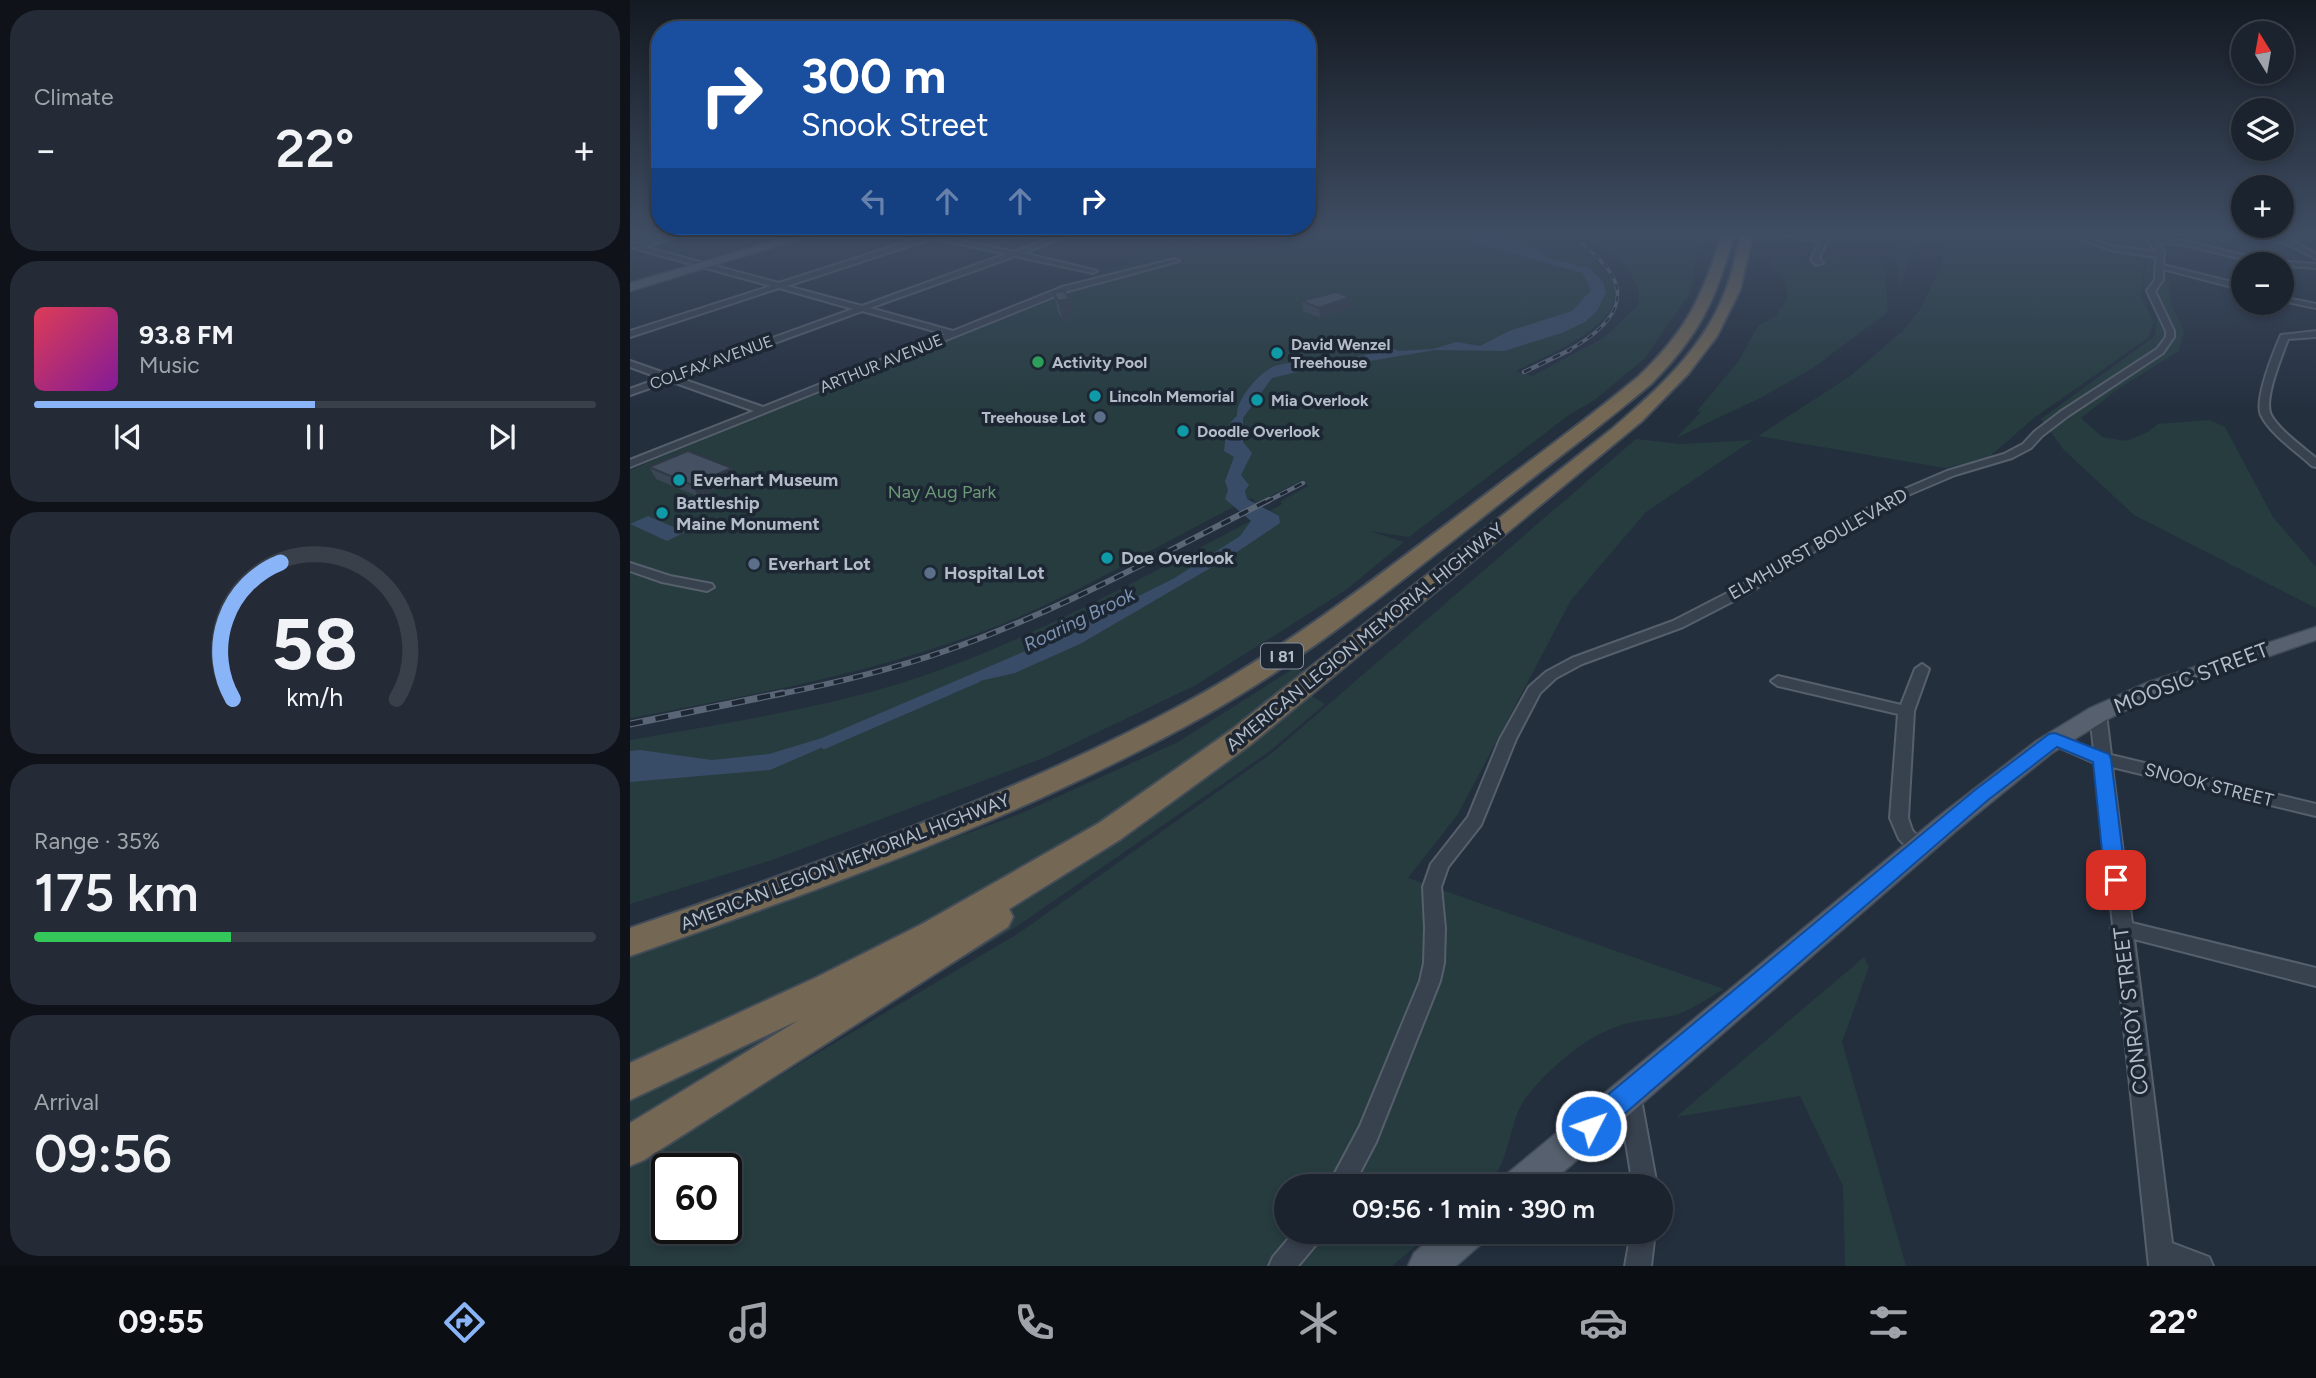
<!DOCTYPE html>
<meta charset="utf-8">
<style>
body{margin:0;font-family:Figtree,sans-serif;background:#242b36;color:#f1f3f6;height:100vh;display:flex;flex-direction:column;font-size:26px;white-space:nowrap}
*{box-sizing:border-box;margin:0}
p{font-size:23px;color:#a0a4aa}
.icon{flex:none;width:38px;height:38px;fill:none;stroke:currentColor;stroke-width:2;stroke-linecap:round;stroke-linejoin:round}
.map{position:relative;flex:1;overflow:hidden}
.sheet{display:flex;flex-direction:column;gap:10px;padding:10px;background:#0f1319;width:630px}
.sheet>*{flex:none}
.top-card{position:absolute;left:21px;top:21px;width:665px;height:214px;border-radius:28px;box-shadow:0 4px 10px #0003,0 0 0 2px #39404a;background:#1a4fa0;color:#fff;overflow:hidden}
.needle{width:46px;rotate:349deg}
.buttons{position:absolute;left:1601px;top:21px;display:grid;gap:14px}
.buttons a{display:grid;place-items:center;width:63px;height:63px;border-radius:50%;background:#1b232e;box-shadow:0 4px 10px #0003,0 0 0 2px #39404a;font-size:35px}
.speed{position:absolute;left:21px;top:1153px;display:flex;gap:14px;font-size:35px;font-weight:700;text-align:center}
.speed>*{display:grid;place-content:center;width:91px;height:91px;border-radius:50%;background:#1b232e;box-shadow:0 4px 10px #0003,0 0 0 2px #39404a;line-height:1}
.speed .limit{border:4px solid #111;border-radius:10px;background:#fff;color:#111}
.pin{position:absolute;display:grid;place-items:center;width:60px;height:60px;color:#fff;margin:-30px;border-radius:14px;box-shadow:0 4px 10px #0006}
.me{position:absolute;width:77px;margin:-38px;rotate:49deg;stroke-linejoin:round;filter:drop-shadow(0 0 5px #0008)}
.turn{display:flex;align-items:center;gap:24px;height:147px;padding:0 35px;font-size:32px}
.turn .icon{width:91px;height:91px;stroke-width:2.5}
.turn b{display:block;font-size:49px;line-height:60px}
.lanes{display:flex;align-items:center;height:66px;padding:0 35px;background:#0003;justify-content:center;gap:35px;direction:ltr}
.lanes .off{opacity:.35}
.big{font-size:52px;font-weight:600;line-height:1.1}
.sheet .tile{flex:1;display:flex;flex-direction:column;justify-content:center;gap:10px;min-width:0;padding:0 24px;border-radius:28px;background:#242b36}
.sheet .dial{align-items:center;gap:0}
.dial svg{height:182px;overflow:visible;fill:none;stroke:#39404a;stroke-width:7;stroke-linecap:round;text-anchor:middle}
.dial text{fill:#f1f3f6;stroke:none}
.song{display:flex;align-items:center;gap:21px}
.cover{width:84px;height:84px;border-radius:10px;background:linear-gradient(135deg,hsl(350 70% 55%),hsl(290 70% 35%))}
.played{height:7px;border-radius:4px;background:linear-gradient(90deg,#8ab4f8 50%,#39404a 50%)}
.keys{display:flex;justify-content:space-around;direction:ltr}
.heat{display:flex;justify-content:space-between;align-items:center;font-size:38px;direction:ltr}
.charge{height:10px;border-radius:5px;background:linear-gradient(90deg,#34c759 35%,#39404a 0)}
.trip{position:absolute;left:644px;top:1174px;width:399px;height:70px;border-radius:35px;background:#1b232e;box-shadow:0 4px 10px #0003,0 0 0 2px #39404a;font-weight:600;line-height:70px;text-align:center}
.tabs{display:flex;height:112px;justify-content:space-around;align-items:center;background:#0b0e12;color:#a0a4aa}
.tabs .icon{width:49px;height:49px}
.tabs .on{color:#8ab4f8}
.tabs b{font-size:32px;color:#f1f3f6}
main{display:flex;flex:1;min-height:0}
.map>svg:first-child{display:block}
</style>
<main>
<section class="sheet">
<div class="tile"><p>Climate</p>
<div class="heat"><a>−</a><b class="big">22°</b><a>+</a></div>
</div>
<div class="tile">
<div class="song"><i class="cover"></i><div><b>93.8 FM</b><p>Music</p></div></div>
<div class="played"></div>
<div class="keys"><svg class="icon" aria-label="previous" viewBox="0 0 24 24"><path d="M18 5L8 12l10 7zM5 5v14"/></svg><svg class="icon" aria-label="pause" viewBox="0 0 24 24"><path d="M8 5v14M16 5v14"/></svg><svg class="icon" aria-label="next" viewBox="0 0 24 24"><path d="M6 5l10 7-10 7zM19 5v14"/></svg></div>
</div>
<div class="tile dial"><svg viewBox="0 0 100 80">
<path d="M14 69A42 42 0 1 1 86 69"/>
<path d="M14 69A42 42 0 0 1 35 9" stroke="#8ab4f8"/>
<text x="50" y="56" font-size="32" font-weight="700">58</text>
<text x="50" y="72" font-size="11">km/h</text>
</svg></div>
<div class="tile"><p>Range · 35%</p><b class="big">175 km</b><div class="charge"></div></div>
<div class="tile"><p>Arrival</p><b class="big">09:56</b></div>
</section>
<div class="map">
<svg width="1686" height="1266" viewBox="0 0 1686 1266">
<rect width="100%" height="100%" fill="#242f3e"/>
<path fill="#263c3f" fill-rule="evenodd" d="M634,234h301c15,14 35,28 46,45 25,42 -68,78 -95,92l16,5 73,-39 33,-32c6,-35 -32,-54 -56,-71h67l51,6 -10,53 -46,66 -48,40 -27,16 -160,122 -40,-6 35,11 -58,48 -150,95 -150,72 -271,102 -145,45v-164c96,-17 197,-32 290,-63 121,-41 245,-112 359,-171l3,-2 -1,-3 27,-15 -5,-6 -47,23 -4,-5c-91,44 -179,101 -276,136 -112,41 -229,62 -346,84v-248l548,-228c25,4 63,17 81,-4l-1,-2z
M1264,234h24l-18,54z
M1319,234h117l30,10 49,10 -4,43 13,25 -6,16 -114,80 -46,40 -43,10 -187,-32 91,-59 54,-46 18,-23 19,-39z
M1449,234h50l11,11 -8,-11h5l15,15 1,11 16,21 3,26 12,24 -5,20 -61,38 -37,29 21,19 24,4 22,-9 10,-8 52,-4 15,7 48,90 43,50v41l-182,-93 -70,-65 -23,-31 114,-83 2,-17 -14,-33 4,-34z
M1194,255l60,7 4,50 -75,56 -51,29 -86,41 25,-26 -4,-1 41,-49 20,-36 17,-10 9,-12 3,-8 -2,-14 -15,-18 4,-5 46,5z
M1006,439l44,5 73,-4 -107,72 -75,88 -113,214 -50,64 316,111c-14,8 -28,18 -43,24 -17,6 -35,6 -53,10 -38,10 -76,42 -100,72 -22,27 -15,68 -43,91h-199v46h146l-40,34h-762v-101l389,-232 253,-180zM37,1169h59v59h-59z
M663,669l16,3 -16,13 32,19 -55,47 -257,178 -383,226v-197l392,-145 156,-71z
M1234,957l5,10 -27,75 64,224h-61l-2,-80 -43,-90 -124,21z"/>
<path fill="#394c67" d="M817,234h51l36,14 15,11 40,9 14,14 3,10 -9,19 -12,11 -23,11 -58,18 -69,-1 -83,14 -48,2 -3,2 4,2 -33,8 -29,40v24l9,11 -11,22 8,10 -4,6 2,8 32,17 1,7 -49,33 -151,88 -65,29 -44,10 -201,87 -140,12v-31l10,-1 72,10 57,-6 53,-16 215,-92 136,-67 67,-43 11,-15 -26,-22 3,-9 -3,-9 9,-24 -10,-6c2,-14 1,-26 13,-35 -2,-16 25,-48 41,-51 19,-5 41,-2 61,-5 18,-2 35,-8 53,-12l7,3 34,-2 23,-7 24,4 29,-15 63,-20 19,-21 -9,-17z
M18,516l37,16 -18,9 -37,-17z"/>
<g fill="none" stroke-linecap="round" stroke-linejoin="round">
<path stroke="#394c67" stroke-width="3.5" d="M315,695l33,-14"/>
<path stroke="#394c67" stroke-width="4.5" d="M194,747l125,-54"/>
<defs>
<path id="street" d="M42,234h12l-40,13 135,36 152,-49h12l-2,2 73,16 49,-18h10l-50,19 74,18 -4,2 -78,-17 -145,52 83,23 109,-44 113,-28 4,2 -111,30 -438,176v-7l124,-49 -84,-30 -40,14v-6l30,-11 -30,-11v-6l40,14 183,-66 -74,-21 -149,49v-6l141,-45 -141,-39v-4l6,1zM303,238l73,16 -144,52 -75,-20zM232,311l83,23 -182,73 -84,-29z
M1146,234l46,4 1,-4h7l-11,25 4,4 -7,2 -5,-6 9,-17z
M1436,234h11l35,12 44,6 -13,-18h7l2,3 32,4 79,19 53,4v4l-53,-4 -79,-19 -28,-3 8,9 -1,14 81,20v5l-81,-21v11l-8,11 19,40v6l-11,16 -95,63 -26,20 -11,12 -19,10 -57,17 -61,26 -147,93 -64,33 -101,37 -26,14 -16,15 -24,46 -35,86 -33,42 -7,20 4,41 -1,35 -4,18 -64,161 -23,44h-25l32,-60 60,-145 4,-18 1,-35 -2,-41 8,-23 37,-47 32,-78 29,-52 17,-15 26,-14 101,-37 64,-33 149,-91 61,-26 57,-17 19,-10 11,-12 26,-20 97,-63 9,-12v-6l-19,-40 8,-11 1,-23 -45,-7z
M1612,234l41,4 -2,-4h7l3,6 25,14v5l-30,-16z
M1652,297l34,7v4l-34,-7z
M1686,331v6l-28,2c-6,17 -25,61 -17,76 8,15 32,32 45,43v9l-4,-1c-16,-15 -41,-31 -51,-51 -7,-15 13,-64 20,-80z
M0,563l40,13 42,8 2,3 -7,4 -45,-9 -32,-11z
M1292,664l7,5 -15,42 -6,107 4,12 17,19 -3,5 -6,2 -6,-2 -15,-15 -9,-21 8,-104 -120,-28 -7,-5 7,-5 123,29 14,-36z
M1468,709l5,1 3,4 5,41 205,49v12l-204,-49 20,156 184,45v18l-182,-47 38,304 37,14 4,9h-64l-35,-333 -3,-5 2,-3 -18,-162 -46,-20 -2,-4 2,-4 6,-2 39,17 -4,-36 3,-4z
M999,1083l8,3 3,8 17,92h-24l-15,-92 3,-8z
M664,1232h28l-3,9 -21,25h-29l4,-9z
M1001,1232h24l-4,34h-26z"/>
<path id="primary" d="M169,234h17l-186,57v-8z
M1686,627v13l-154,53 -56,27 -54,33 -96,78 -409,355h-44l5,-13 430,-356 98,-76 54,-33 56,-25z
M808,1232h47l-5,13 -24,21h-48l6,-13z"/>
<path id="highway" d="M1092,234h12c-18,66 -34,100 -83,150 -56,47 -115,90 -172,136 -88,69 -177,141 -275,196 -182,102 -378,171 -574,240v-28c189,-65 379,-130 555,-225 101,-55 192,-126 283,-195 57,-44 116,-86 171,-132 48,-46 63,-78 83,-142z
M1111,234h12l-13,56 -23,46 -29,38 -46,47 -392,324 -129,94 -112,70 4,8 -5,10 -364,233 -14,6v-43l169,-103 -169,80v-37l187,-86 105,-53 177,-101 131,-92 383,-303c44,-38 91,-80 112,-136 8,-19 11,-39 16,-58z"/>
</defs>
<use href="#street" stroke="#565f6c" stroke-width="4"/>
<use href="#primary" stroke="#414a57" stroke-width="3"/>
<use href="#highway" stroke="#434c59" stroke-width="4"/>
<use href="#street" fill="#38414e" fill-rule="evenodd"/>
<use href="#primary" fill="#56606e" fill-rule="evenodd"/>
<use href="#highway" fill="#746855" fill-rule="evenodd"/>
<defs>
<path id="rail-far3" d="M937,351c28,-15 67,-43 43,-79 -10,-15 -26,-26 -39,-38"/>
<path id="rail-far2" d="M894,372l46,-22
M636,502l37,-19"/>
<path id="rail-far1" d="M145,695c56,-11 115,-25 170,-44 113,-39 218,-98 324,-151"/>
<path id="rail" d="M0,724l153,-31"/>
</defs>
<use href="#rail-far3" stroke="#5a6575" stroke-width="3.5"/>
<use href="#rail-far2" stroke="#5a6575" stroke-width="4.5"/>
<use href="#rail-far1" stroke="#5a6575" stroke-width="6"/>
<use href="#rail" stroke="#5a6575" stroke-width="7"/>
<use href="#rail-far3" stroke="#1d2633" stroke-width="2" stroke-dasharray="6" stroke-linecap="butt"/>
<use href="#rail-far2" stroke="#1d2633" stroke-width="2.5" stroke-dasharray="8" stroke-linecap="butt"/>
<use href="#rail-far1" stroke="#1d2633" stroke-width="3.5" stroke-dasharray="10" stroke-linecap="butt"/>
<use href="#rail" stroke="#1d2633" stroke-width="4.5" stroke-dasharray="13" stroke-linecap="butt"/>
</g>
<path fill="#3b4654" d="M423,292l21,27 -11,2 -5,-9z
M720,297l1,10 -31,11 -17,-7 -1,-10z
M19,467l89,13 -39,17 -43,-18z"/>
<path fill="#303945" d="M720,297l1,10 -31,11 -1,-10z
M439,299l5,20 -11,2 -5,-20z
M102,468l6,12 -39,17 -7,-12z"/>
<path fill="#455162" stroke="#303945" stroke-width="2" d="M434,291l5,8 -11,2 -5,-9z
M706,292l14,5 -31,11 -17,-7z
M58,451l44,17 -40,17 -43,-18z"/>
<linearGradient id="sky" x2="0" y2="1"><stop stop-color="#141a22"/><stop offset="0.57" stop-color="#3f4d63"/><stop offset="1" stop-color="#3f4d63" stop-opacity="0"/></linearGradient>
<rect width="1686" height="411" fill="url(#sky)"/>
<path fill="#1a73e8" stroke="#114b97" stroke-width="2" d="M1425,733l54,21 2,5 15,121 -3,5 -7,3 -8,-3 -3,-5 -12,-118 -36,-15 -69,53 -388,335 -9,4 -10,-4 -3,-9 3,-9 394,-327 74,-56z"/>
<g fill="#0f9aa8" stroke="#1d2633" stroke-width="2.5">
<circle cx="647" cy="353" r="7"/>
<circle cx="465" cy="396" r="7"/>
<circle cx="627" cy="400" r="7"/>
<circle cx="553" cy="431" r="7"/>
<circle cx="49" cy="480" r="7"/>
<circle cx="32" cy="513" r="7"/>
<circle cx="477" cy="558" r="7"/>
</g>
<circle fill="#2e9e5b" stroke="#1d2633" stroke-width="2.5" cx="408" cy="362" r="7"/>
<g fill="#5c6f8a" stroke="#1d2633" stroke-width="2.5">
<circle cx="470" cy="417" r="7"/>
<circle cx="124" cy="564" r="7"/>
<circle cx="300" cy="573" r="7"/>
</g>
<g text-anchor="middle" stroke-width="7" stroke-linejoin="round" paint-order="stroke">
<g font-size="16" font-weight="bold" fill="#b4bcc9" stroke="#1d2633" text-anchor="start">
<text x="661" y="350">David Wenzel<tspan x="661" dy="18">Treehouse</tspan></text>
<text x="422" y="368">Activity Pool</text>
<text x="479" y="402">Lincoln Memorial</text>
<text x="641" y="406">Mia Overlook</text>
<text x="456" y="423" text-anchor="end">Treehouse Lot</text>
<text x="567" y="437">Doodle Overlook</text>
</g>
<g font-size="16" fill="#b4bcc9" stroke="#1d2633">
<text transform="translate(81 362) rotate(-20)" y="6">COLFAX AVENUE</text>
<text transform="translate(251 363) rotate(-22)" y="6">ARTHUR AVENUE</text>
</g>
<rect fill="#1d2633" stroke="#878f9c" stroke-width="2" x="631" y="643.5" width="42" height="25" rx="5"/>
<g font-size="16" font-weight="bold" fill="#b4bcc9">
<text x="652" y="662">I 81</text>
</g>
<g font-size="18" font-weight="bold" fill="#b4bcc9" stroke="#1d2633" text-anchor="start">
<text x="63" y="486">Everhart Museum</text>
<text x="46" y="509">Battleship<tspan x="46" dy="21">Maine Monument</tspan></text>
<text x="491" y="564">Doe Overlook</text>
<text x="138" y="570">Everhart Lot</text>
<text x="314" y="579">Hospital Lot</text>
</g>
<g font-size="18" fill="#6b9a76" stroke="#1d2633">
<text x="312" y="498">Nay Aug Park</text>
</g>
<g font-size="18" fill="#b4bcc9" stroke="#1d2633">
<text transform="translate(1188 544) rotate(-30)" y="6">ELMHURST BOULEVARD</text>
<text transform="translate(735 637) rotate(-39)" y="6">AMERICAN LEGION MEMORIAL HIGHWAY</text>
<text transform="translate(1579 785) rotate(14)" y="6">SNOOK STREET</text>
<text transform="translate(215 862) rotate(-21)" y="6">AMERICAN LEGION MEMORIAL HIGHWAY</text>
</g>
<g font-size="19" font-style="italic" fill="#7c92b1" stroke="#1d2633">
<text transform="translate(449 619) rotate(-26)" y="7">Roaring Brook</text>
</g>
<g font-size="21" fill="#b4bcc9" stroke="#1d2633">
<text transform="translate(1561 678) rotate(-21)" y="7">MOOSIC STREET</text>
<text transform="translate(1501 1011) rotate(-97)" y="7">CONROY STREET</text>
</g>
</g>
</svg>
<div class="buttons">
<a><svg class="needle" viewBox="-14 -14 28 28"><path d="M0-13l5 13h-10z" fill="#e53935"/><path d="M0 13l5-13h-10z" fill="#a0a4aa"/></svg></a>
<a><svg class="icon" aria-label="layers" viewBox="0 0 24 24"><path d="M12 4l9 5-9 5-9-5zM3 14l9 5 9-5"/></svg></a>
<a>+</a>
<a>−</a>
</div>
<div class="speed"><div class="limit">60</div></div>
<div class="pin" style="left:1486px;top:880px;background:#d93025"><svg class="icon" aria-label="arrive" viewBox="0 0 24 24"><path d="M6 21V4h12l-3 4 3 4H6"/></svg></div>
<svg class="me" style="left:961px;top:1126px" viewBox="-20 -20 40 40"><circle r="17" fill="#1a73e8" stroke="#fff" stroke-width="3"/><path d="M0-11L8 9 0 5-8 9z" fill="#fff"/></svg>
<div class="trip">09:56 · 1 min · 390 m</div>
<div class="top-card">
<div class="turn"><svg class="icon" aria-label="right" viewBox="0 0 24 24"><path d="M7 20v-9h11M14 6l5 5-5 5"/></svg><div><b>300 m</b>Snook Street</div></div>
<div class="lanes"><svg class="icon off" aria-label="left" viewBox="0 0 24 24"><path d="M17 20v-9H6M10 6l-5 5 5 5"/></svg><svg class="icon off" aria-label="ahead" viewBox="0 0 24 24"><path d="M12 20V5M6 11l6-6 6 6"/></svg><svg class="icon off" aria-label="ahead" viewBox="0 0 24 24"><path d="M12 20V5M6 11l6-6 6 6"/></svg><svg class="icon" aria-label="right" viewBox="0 0 24 24"><path d="M7 20v-9h11M14 6l5 5-5 5"/></svg></div>
</div>
</div>
</main>
<nav class="tabs">
<b>09:55</b>
<svg class="icon on" aria-label="directions" viewBox="0 0 24 24"><path d="M12 3l9 9-9 9-9-9zM9 14v-3h6M13 9l2 2-2 2"/></svg>
<svg class="icon" aria-label="music" viewBox="0 0 24 24"><path d="M9 18V5l10-2v13"/><circle cx="6" cy="18" r="3"/><circle cx="16" cy="16" r="3"/></svg>
<svg class="icon" aria-label="phone" viewBox="0 0 24 24"><path d="M5 4h4l2 5-3 2q2 4 5 5l2-3 5 2v4C11 20 4 13 5 4z"/></svg>
<svg class="icon" aria-label="climate" viewBox="0 0 24 24"><path d="M12 3v18M4 7l16 10M4 17L20 7"/></svg>
<svg class="icon" aria-label="car" viewBox="0 0 24 24"><path d="M5 17H2v-5l4-1 3-4h7l3 4 3 1v5h-3M9 17h6M6 11h13"/><circle cx="7" cy="17" r="2"/><circle cx="17" cy="17" r="2"/></svg>
<svg class="icon" aria-label="filters" viewBox="0 0 24 24"><path d="M4 7h16M4 17h16"/><circle cx="9" cy="7" r="2"/><circle cx="15" cy="17" r="2"/></svg>
<b>22°</b>
</nav>
